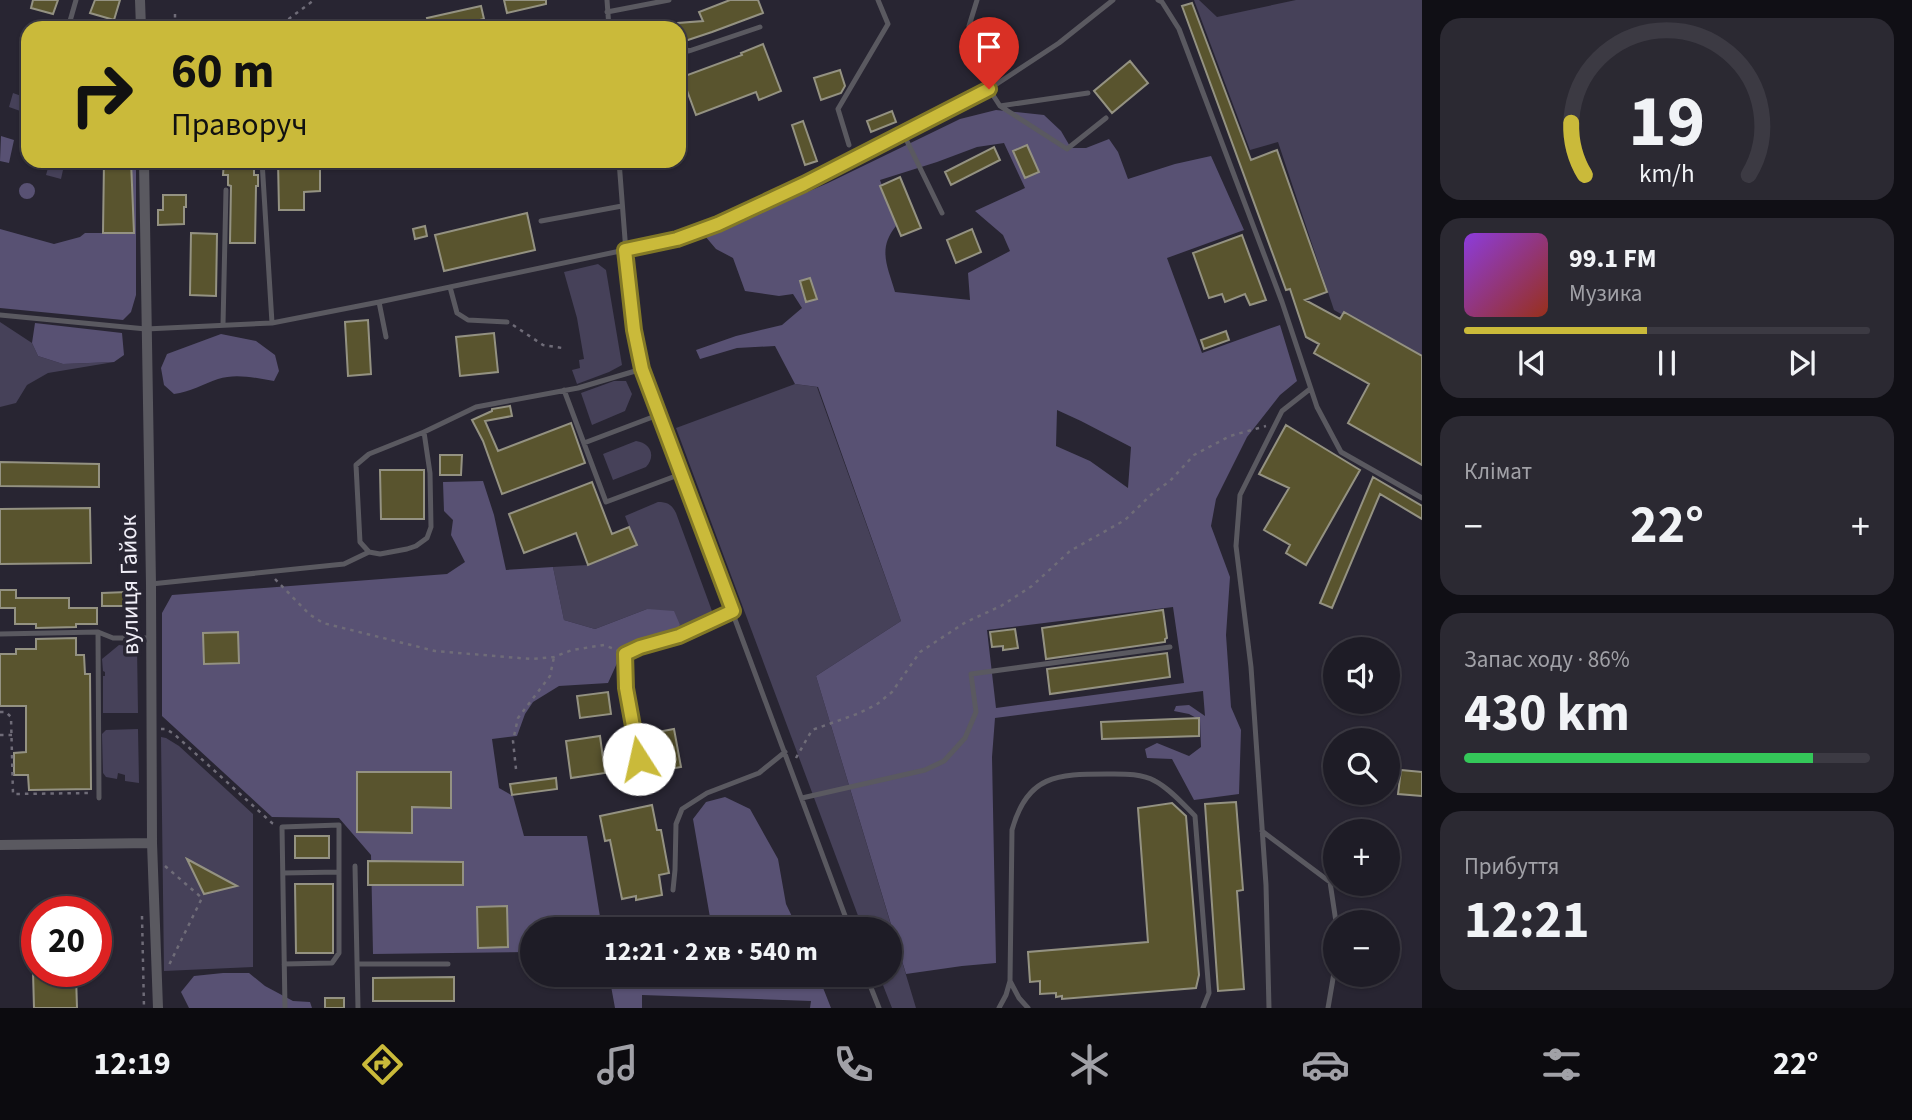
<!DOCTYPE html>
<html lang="uk">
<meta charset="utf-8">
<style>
body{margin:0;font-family:"Source Sans 3",sans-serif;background:#2b2932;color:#f1f3f6;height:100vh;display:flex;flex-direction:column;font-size:26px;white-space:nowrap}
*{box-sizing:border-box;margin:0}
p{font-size:23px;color:#a1a1a7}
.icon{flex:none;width:38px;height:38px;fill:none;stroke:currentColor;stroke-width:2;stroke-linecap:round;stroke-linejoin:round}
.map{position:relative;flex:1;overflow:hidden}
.sheet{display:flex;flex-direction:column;gap:18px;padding:18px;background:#100f15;width:490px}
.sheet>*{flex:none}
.guide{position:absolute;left:21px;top:21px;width:665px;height:147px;border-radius:21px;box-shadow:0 2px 5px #0004,0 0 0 2px #3c3a43;background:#caba3a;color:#111;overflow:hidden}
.tools{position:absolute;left:1323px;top:637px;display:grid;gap:14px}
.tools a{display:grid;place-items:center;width:77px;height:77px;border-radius:50%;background:#1e1c26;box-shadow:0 2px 5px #0004,0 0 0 2px #3c3a43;font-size:35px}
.speed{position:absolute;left:21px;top:896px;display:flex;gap:14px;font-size:35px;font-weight:700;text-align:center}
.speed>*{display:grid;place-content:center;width:91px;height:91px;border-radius:50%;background:#1e1c26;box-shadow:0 2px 5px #0004,0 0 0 2px #3c3a43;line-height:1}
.speed .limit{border:10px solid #d22;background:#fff;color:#111}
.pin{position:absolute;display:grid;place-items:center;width:60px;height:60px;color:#fff;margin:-72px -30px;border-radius:50% 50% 50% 0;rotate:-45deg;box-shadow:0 0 7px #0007}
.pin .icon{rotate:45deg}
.me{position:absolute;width:77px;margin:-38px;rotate:350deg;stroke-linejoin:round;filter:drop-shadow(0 0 5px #0008)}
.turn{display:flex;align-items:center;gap:24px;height:147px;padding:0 35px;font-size:32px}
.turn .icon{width:91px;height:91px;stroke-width:2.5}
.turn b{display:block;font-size:49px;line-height:60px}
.big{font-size:52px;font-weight:700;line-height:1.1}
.sheet .card{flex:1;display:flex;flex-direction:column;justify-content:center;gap:10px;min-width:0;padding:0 24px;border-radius:21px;background:#2b2932}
.sheet .dial{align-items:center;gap:0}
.dial svg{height:182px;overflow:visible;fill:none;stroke:#3c3a43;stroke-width:7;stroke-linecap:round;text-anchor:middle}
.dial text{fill:#f1f3f6;stroke:none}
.song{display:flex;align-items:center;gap:21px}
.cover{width:84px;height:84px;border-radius:10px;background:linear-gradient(135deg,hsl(270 70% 55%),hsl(10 70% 35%))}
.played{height:7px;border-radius:4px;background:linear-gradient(90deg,#caba3a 45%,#3c3a43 45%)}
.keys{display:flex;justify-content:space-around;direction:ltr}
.heat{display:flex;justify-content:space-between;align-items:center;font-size:38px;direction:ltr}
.charge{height:10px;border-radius:5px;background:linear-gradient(90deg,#34c759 86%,#3c3a43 0)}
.trip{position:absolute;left:520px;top:917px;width:382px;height:70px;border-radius:35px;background:#1e1c26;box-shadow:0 2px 5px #0004,0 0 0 2px #3c3a43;font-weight:700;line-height:70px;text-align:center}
.tab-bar{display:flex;height:112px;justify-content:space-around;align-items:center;background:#0c0b0f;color:#a1a1a7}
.tab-bar .icon{width:49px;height:49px}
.tab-bar .current{color:#caba3a}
.tab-bar b{font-size:32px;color:#f1f3f6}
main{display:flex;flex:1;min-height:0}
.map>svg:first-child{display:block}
</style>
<main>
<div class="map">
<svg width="1422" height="1008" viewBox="0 0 1422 1008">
<rect width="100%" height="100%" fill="#282532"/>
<path fill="#464159" d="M1194,0h5l18,17 79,-17h126v360l-88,-50 -56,-168 -28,8z
M13,93l14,5 -4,14 -14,-5z
M50,161h15l-4,18 -15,-4z
M598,264l8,6 16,95 -13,7 -32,12 -5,-14 8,-2 -1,-8 5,-1 -7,-41 -13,-46z
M0,322l32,21 6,13 25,8 51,-2 -66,11 -21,12 -11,18 -16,4z
M614,381h12l6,13 -7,17 -33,14 -11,-32z
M795,384l22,3 84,234 -85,55 100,332h-24l-13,-33h10v-46h-26l-187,-501z
M636,441c15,2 20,15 10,26l-33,13 -10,-26z
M658,502c10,0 14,3 18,11l36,98 -6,7 -31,16 5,-9 -33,-16 -52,20 -31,-9 -11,-53 35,-2 48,-21 -11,-28z
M119,645l18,2 1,66h-35v-37h2v-4l-2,-1 -1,-12z
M138,729l1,54 -14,-2v-6l-7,-2 -1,6 -11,-2 -3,-4 -1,-39 4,-4z
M161,737l5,1 13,8 74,68v153l-89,4z"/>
<path fill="#585173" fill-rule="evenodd" d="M996,110l48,5 17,16 10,17h15l23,-9 9,13 10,27 47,-15 36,-8 33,74 -77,28 35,95 78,-28 17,56 -17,14 -33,42 -31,62 -5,27 19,51 -4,58 5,72 10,23 -2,64 -45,6 -22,-41 -25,-1 -2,-9 12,-6 32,13 12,-9 -1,-27 -11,-6 -15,-3 2,-5 13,-1 16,11 -2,-25 -208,27 -3,39 4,206 -34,3 -56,8 -90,-298 85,-55 -83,-234 -23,-3 -20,-38 -38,2 -37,11 -4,-9 40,-14 46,-11 20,-17 -9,-14 -14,2 -34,-5 -12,-33 -17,-9 -11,-13 123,-53 132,-64zM1004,143l21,45 -50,23 28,24 7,16 -42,22 2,27 -75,-8c-7,-25 -18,-43 1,-66l-16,-46 57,-18 40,-15zM1057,410l24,11 50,26 -3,41 -38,-27 -34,-15zM1173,607l11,76 -188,25 -9,-78z
M1,136l13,4 -5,23 -9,-2z
M131,161h5v134l-5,17 -8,8 -123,-12v-79l54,15 26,-7 5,-4h48z
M19 191a8 8 0 1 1 16 0a8 8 0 1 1-16 0Z
M35,323l87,10 2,22 -10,7 -51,2 -25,-8 -6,-13z
M221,334l35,7 19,14 4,16 -5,10c-18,-3 -38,-8 -56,-2 -15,5 -28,13 -44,15l-10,-9 -3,-17 6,-14z
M483,481l11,34 12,55 47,-3 11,53 31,9 52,-20 27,2 6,14 -5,9 -54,14 -3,13 -10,22 -49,3 -26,16 -8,12 -8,22 -25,3 7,49 14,8 11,40h63l15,93h-70v23l-159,2 -2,-99 -32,-37 -67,-1 -110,-101v-103l10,-18 275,-21 18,-12 -14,-27 2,-15 -9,-9 -1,-29z
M725,797l25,12 28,50 8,45 12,25h-157l19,-8 26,-3 26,11 -19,-110 13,-17z
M223,973h26l16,13 28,15 17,1 2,6h-123l-8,-16 13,-16z
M609,975h209l13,33h-21l1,-7 -169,-6v13h-27z"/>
<path fill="#59542e" stroke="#949282" stroke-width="2" d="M33,0h25l-5,14 -22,-6z
M95,0h25l-6,20 -24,-7z
M504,0h42v4l-39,9z
M730,0h28l5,13 -51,19 -27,9h-5l-2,-18 25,-2 -4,-9z
M1192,3l59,157 26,-10 50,142 -22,8 35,19 4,-7 78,44v109l-74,-42 21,-39 -55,-31 5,-9 -13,-7 -16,-48 -4,1 -104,-284z
M481,6l3,13 -21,5 1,4h-34l-3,-10z
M763,44l18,47 -22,9 -3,-8 -60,23 -14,-38 60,-22 -1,-2z
M1130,61l18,22 -36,30 -18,-22z
M840,70l5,16 -4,7 -20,7 -7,-22z
M892,111l4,11 -25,10 -4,-11z
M803,121l14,40 -12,4 -13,-40z
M1027,145l12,27 -14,6 -12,-27z
M994,147l6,13 -49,25 -6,-13z
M104,161h27l3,72h-31z
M224,161h30v14h4v11h-2l-1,57h-25l1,-57 -3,-1v-10h-5z
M278,161h42v30l-16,1v18h-25z
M900,177l21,51 -20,8 -21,-50z
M163,195h23v12h-2v17l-26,1v-15h5z
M527,213l8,37 -91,21 -9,-36z
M425,226l2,10 -12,3 -2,-10z
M972,229l9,23 -25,11 -9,-23z
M191,233l26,1 -1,62 -26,-1z
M1242,235l24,65 -16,5 -5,-11 -20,8 -3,-8 -13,4 -16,-45z
M810,278l7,21 -11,3 -6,-21z
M368,320l3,54 -23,2 -3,-54z
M1226,331l3,9 -25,9 -3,-9z
M494,333l4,39 -38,4 -4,-39z
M510,406l2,10 -27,5 13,30 73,-28 14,40 -83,31 -19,-53 -11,-21 20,-9v-2z
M1286,425l74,45 -54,95 -20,-12 4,-8 -26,-15 25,-42 -30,-14z
M440,455h22l-1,20h-21z
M0,462l99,2v23l-99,-1z
M380,470h44v49h-43z
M1373,477l49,29v13l-42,-25 -48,114 -12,-5z
M592,482l20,52 17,-7 8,18 -49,20 -12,-32 -52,20 -15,-39z
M90,508l1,55 -91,1v-55z
M0,590h16v8h53v10h28v16h-21v3l-40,1v-4h-21v-16h-15z
M127,592v14h-25v-13z
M1163,610l4,28 -2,1v3l-119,17 -4,-31z
M1015,629l3,19 -15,2v-4l-11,1 -2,-15z
M238,632l1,31 -35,1 -1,-31z
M76,638v17h8l1,19h5l1,115 -62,1 -1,-15h-14v-22l12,-1v-46h-26v-52h16v-5h20v-10z
M1167,653l3,24 -120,17 -3,-25z
M608,692l3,22 -31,4 -3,-22z
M1199,718v18l-97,3 -1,-17z
M674,729l7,38 -23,4 -6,-38z
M600,736l5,37 -34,5 -5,-37z
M1401,770l21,2v24l-24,-2z
M357,772h94v36l-39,-1v26l-55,-1z
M556,778l1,11 -45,6 -2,-11z
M1236,802l7,88 -6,1 7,98 -26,2 -13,-187z
M1172,803l14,13 13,159 -3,13 -134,11v-3l-6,1v-4l-16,1v-13l-10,1 -2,-30 120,-10 -10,-134z
M652,805l5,25h4l8,43 -10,2 3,20 -26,5v-4l-14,3 -12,-59 -5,1 -5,-25z
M295,836h34v22h-34z
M187,859l24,13 26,14 -33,8z
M368,861l95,1v23h-95z
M295,884h38v69h-37z
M507,906l1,41 -30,1 -1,-41z
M33,971h31v4h12l1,33h-43z
M454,977v24h-81v-23z
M325,998h19v10h-19z"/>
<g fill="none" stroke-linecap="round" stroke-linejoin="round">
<path stroke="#6f6c78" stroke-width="2.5" stroke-dasharray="3.5 5" stroke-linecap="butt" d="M175,14v14
M265,28l17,-4 32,-24
M513,325l30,20 19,3
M275,579l34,35 14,9 112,28 96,8 23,-2 18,-7 32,-5 15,6
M0,712h6l5,5 2,77 79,-1
M161,729h5l8,5 98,89 4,1
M0,735h12
M796,758l16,-28 45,-16 19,-9 16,-13 28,-40 46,-30 35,-16 31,-20 38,-35 55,-31 28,-27 17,-12 24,-26 36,-19 36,-10
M516,769l-3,-28 5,-23 32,-42 4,-19
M165,866l37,32 -33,67
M142,916l2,92"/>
<path stroke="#5a5960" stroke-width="5" d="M607,0l2,28
M1158,0l4,2 17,27 103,273 35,105 24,45 81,46
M607,12l62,-12
M969,26l8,-26
M68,28l8,-28
M593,28l15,-3
M679,46l10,5 71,-24
M989,89l11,17 67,43 39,-31
M679,98l5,-1
M1000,106l88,-13
M903,133l39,80
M849,145l-11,-36 50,-85 -10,-24
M262,161l10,162
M619,161l11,143 12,65 208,560
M541,221l81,-15
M450,287l7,26 11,7 39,2
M379,302l7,35
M0,315l146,14 126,-6 107,-21 298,-63 41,-15 86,-40 185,-95 70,-46 54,-43
M223,325l3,-135
M564,390l42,112 75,-28
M424,432l52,-25 102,-19 64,-19
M584,443l74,-28
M151,584l193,-20 25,-12 11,2 27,-5 9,-3 11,-8 4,-11 -1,-54 -6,-41 -55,22 -13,11 4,77 9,10
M98,632l1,166
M0,634l98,-2 15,6h37
M639,759l-13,-71 -1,-34 15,-7 39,-11 53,-25
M802,798l123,-28 19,-9 21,-23 11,-26 -5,-38 199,-27
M1262,831l68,51 6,40
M355,866l3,142
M283,873l56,-1
M673,890l2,-20 1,-46 6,-15 25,-16 52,-20 26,-21
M284,964l48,-1 7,-10v-128l-57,2 3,181
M357,964h91
M866,975l13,33
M999,1008l7,-13 4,-14
M1028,1008l-9,-10 -9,-17 2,-151c15,-55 45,-56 95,-56 15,0 34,-1 48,7 15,8 28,23 40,35l14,177 -6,15
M1269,1008l-3,-123 -15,-218 -15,-121 4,-51 42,-84 28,-22
M1328,1008l7,-41"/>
<path stroke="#5a5960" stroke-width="10" d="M140,0l1,28
M144,161l7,423 1,259 6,165
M0,845l152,-2"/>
</g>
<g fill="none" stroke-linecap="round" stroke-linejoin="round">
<defs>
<path id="route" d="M639,759l-13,-71 -1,-34 15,-7 39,-11 54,-25 -91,-242 -8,-39 -9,-80 52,-11 41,-15 86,-40 185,-95"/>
</defs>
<use href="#route" stroke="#837926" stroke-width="18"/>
<use href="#route" stroke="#caba3a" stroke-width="12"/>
</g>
<g text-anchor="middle" stroke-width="7" stroke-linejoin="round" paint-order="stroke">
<g font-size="24" fill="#f0eef7" stroke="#282532">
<text transform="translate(129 585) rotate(-91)" y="8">вулиця Гайок</text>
</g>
</g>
</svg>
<div class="tools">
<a><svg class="icon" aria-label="sound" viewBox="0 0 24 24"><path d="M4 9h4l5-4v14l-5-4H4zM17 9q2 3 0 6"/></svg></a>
<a><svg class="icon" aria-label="search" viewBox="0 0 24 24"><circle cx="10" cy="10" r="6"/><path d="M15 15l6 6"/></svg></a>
<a>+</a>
<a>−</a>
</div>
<div class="speed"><div class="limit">20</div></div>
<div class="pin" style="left:989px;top:89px;background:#d93025"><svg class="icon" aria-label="arrive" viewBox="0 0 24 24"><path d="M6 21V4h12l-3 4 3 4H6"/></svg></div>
<svg class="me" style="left:639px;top:759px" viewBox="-20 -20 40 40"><circle r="19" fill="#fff"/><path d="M0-13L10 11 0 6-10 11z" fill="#caba3a"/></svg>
<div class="trip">12:21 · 2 хв · 540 m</div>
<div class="guide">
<div class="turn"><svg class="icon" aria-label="right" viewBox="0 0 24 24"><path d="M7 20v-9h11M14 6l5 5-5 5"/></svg><div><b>60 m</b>Праворуч</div></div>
</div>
</div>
<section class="sheet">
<div class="card dial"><svg viewBox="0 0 100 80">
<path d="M14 69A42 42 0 1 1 86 69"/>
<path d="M14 69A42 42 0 0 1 8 46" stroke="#caba3a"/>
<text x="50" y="56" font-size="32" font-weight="700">19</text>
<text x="50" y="72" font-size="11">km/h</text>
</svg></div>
<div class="card">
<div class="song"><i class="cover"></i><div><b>99.1 FM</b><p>Музика</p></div></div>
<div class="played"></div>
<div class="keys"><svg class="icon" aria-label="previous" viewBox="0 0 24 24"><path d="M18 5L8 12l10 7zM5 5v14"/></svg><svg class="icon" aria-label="pause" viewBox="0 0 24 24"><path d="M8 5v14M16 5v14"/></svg><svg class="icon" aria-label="next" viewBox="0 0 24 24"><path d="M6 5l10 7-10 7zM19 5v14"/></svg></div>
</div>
<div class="card"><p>Клімат</p>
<div class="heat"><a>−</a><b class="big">22°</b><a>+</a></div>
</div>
<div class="card"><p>Запас ходу · 86%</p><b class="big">430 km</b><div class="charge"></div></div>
<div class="card"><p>Прибуття</p><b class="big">12:21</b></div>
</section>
</main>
<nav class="tab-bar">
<b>12:19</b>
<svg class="icon current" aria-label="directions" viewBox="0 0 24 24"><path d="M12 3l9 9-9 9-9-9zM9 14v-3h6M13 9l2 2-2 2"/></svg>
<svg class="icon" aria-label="music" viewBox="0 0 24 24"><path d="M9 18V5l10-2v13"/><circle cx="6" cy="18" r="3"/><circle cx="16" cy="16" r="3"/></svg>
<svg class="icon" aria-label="phone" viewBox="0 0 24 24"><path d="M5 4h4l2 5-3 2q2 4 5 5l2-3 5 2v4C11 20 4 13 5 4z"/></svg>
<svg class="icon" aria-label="climate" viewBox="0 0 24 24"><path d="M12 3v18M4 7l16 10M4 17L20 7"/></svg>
<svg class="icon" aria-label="car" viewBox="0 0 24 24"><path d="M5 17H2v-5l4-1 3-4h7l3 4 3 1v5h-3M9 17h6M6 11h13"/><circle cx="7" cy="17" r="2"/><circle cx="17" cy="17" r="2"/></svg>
<svg class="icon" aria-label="filters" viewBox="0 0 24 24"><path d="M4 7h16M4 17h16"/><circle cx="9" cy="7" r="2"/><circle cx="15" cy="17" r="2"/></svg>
<b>22°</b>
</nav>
